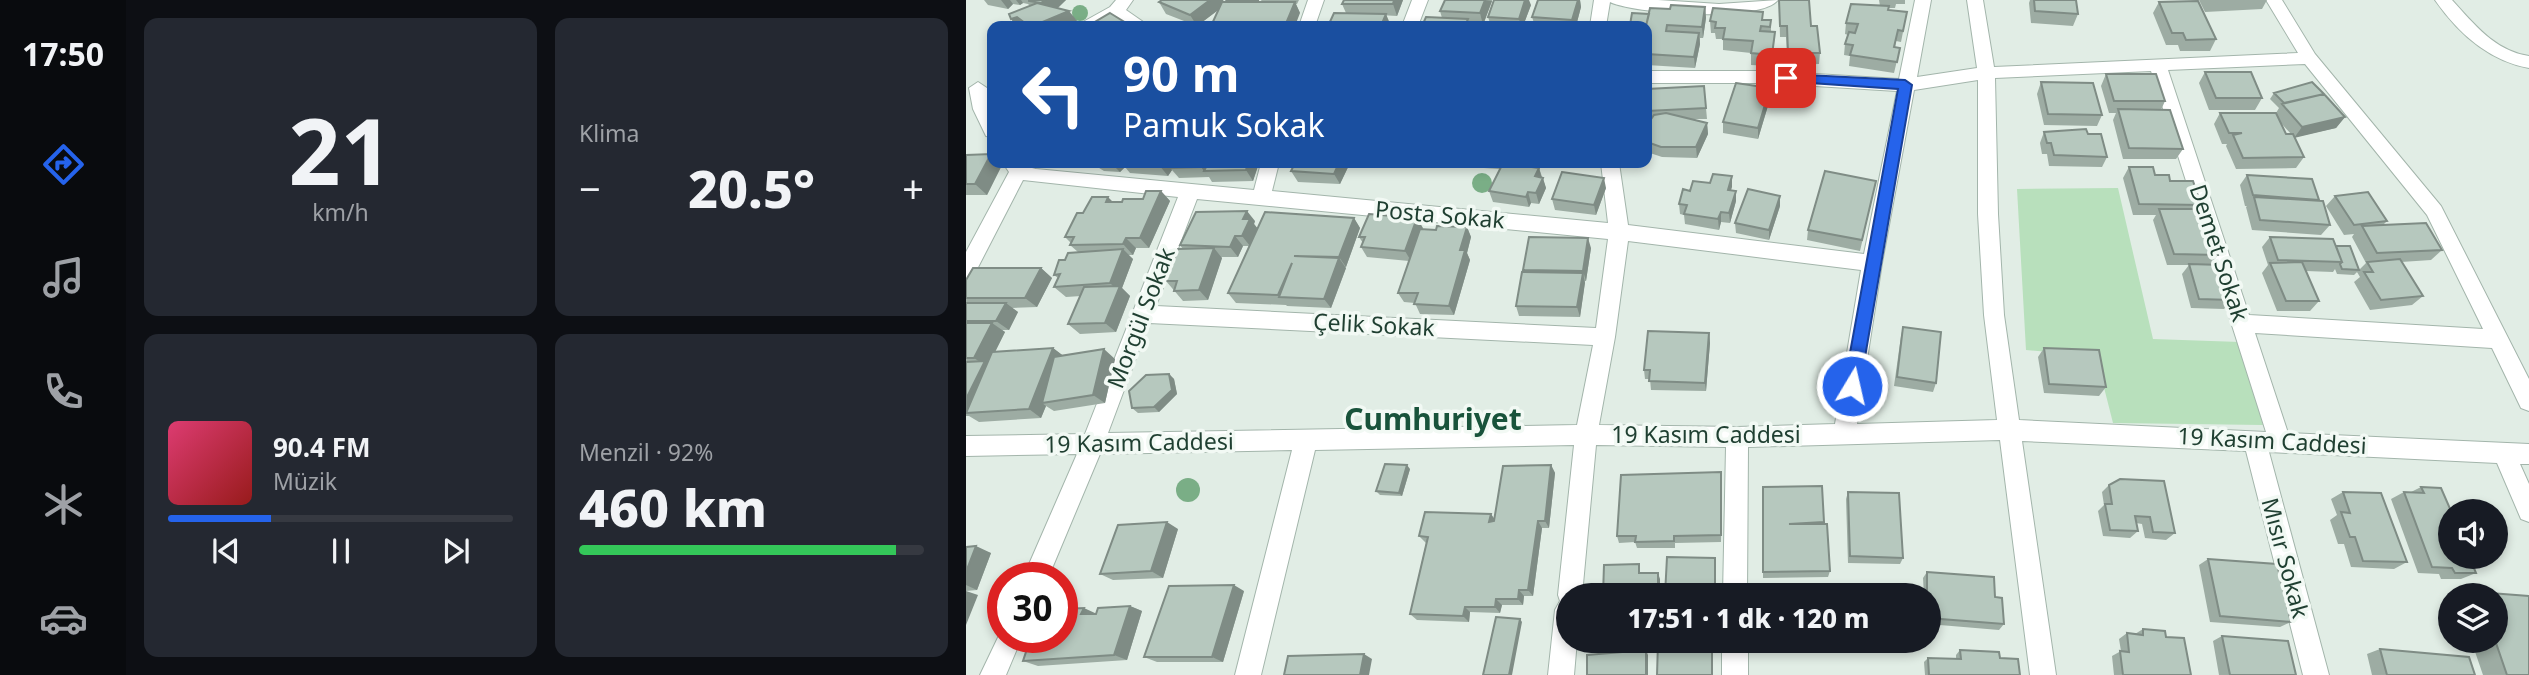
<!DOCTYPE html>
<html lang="tr">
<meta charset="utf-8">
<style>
body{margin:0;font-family:"Noto Sans",sans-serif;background:#242831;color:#f1f3f6;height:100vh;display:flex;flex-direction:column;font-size:26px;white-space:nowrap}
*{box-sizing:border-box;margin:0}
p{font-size:23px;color:#9ea1a6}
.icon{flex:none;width:38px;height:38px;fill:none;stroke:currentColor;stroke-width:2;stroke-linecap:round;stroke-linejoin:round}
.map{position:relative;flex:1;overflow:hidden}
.details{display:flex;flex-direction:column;gap:18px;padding:18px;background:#0d0f14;width:840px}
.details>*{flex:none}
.hud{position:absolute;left:21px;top:21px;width:665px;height:147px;border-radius:14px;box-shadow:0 4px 10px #0003;background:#1a4fa0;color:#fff;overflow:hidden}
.tools{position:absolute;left:1472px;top:499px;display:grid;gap:14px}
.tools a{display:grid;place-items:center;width:70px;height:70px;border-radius:50%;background:#171b24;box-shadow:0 4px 10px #0003;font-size:35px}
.speed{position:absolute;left:21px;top:562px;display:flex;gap:14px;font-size:35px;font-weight:700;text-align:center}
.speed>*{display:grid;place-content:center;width:91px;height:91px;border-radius:50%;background:#171b24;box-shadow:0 4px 10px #0003;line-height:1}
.speed .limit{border:10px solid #d22;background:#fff;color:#111}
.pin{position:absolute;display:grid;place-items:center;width:60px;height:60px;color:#fff;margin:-30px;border-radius:14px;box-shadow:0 4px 10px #0006}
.me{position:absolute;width:77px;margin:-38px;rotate:9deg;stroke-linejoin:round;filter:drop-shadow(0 0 5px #0008)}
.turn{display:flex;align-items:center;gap:24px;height:147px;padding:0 21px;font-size:32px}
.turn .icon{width:91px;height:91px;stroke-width:2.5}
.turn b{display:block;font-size:49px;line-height:60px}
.big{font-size:52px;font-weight:800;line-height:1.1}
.details .card{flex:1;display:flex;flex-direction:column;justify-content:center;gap:10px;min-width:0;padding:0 24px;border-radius:14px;background:#242831}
.details .dial{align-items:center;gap:0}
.dial b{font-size:91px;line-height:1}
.song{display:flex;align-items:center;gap:21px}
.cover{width:84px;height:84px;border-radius:10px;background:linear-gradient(135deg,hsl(340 70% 55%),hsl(0 70% 35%))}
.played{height:7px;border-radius:4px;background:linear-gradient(90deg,#2563eb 30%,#363941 30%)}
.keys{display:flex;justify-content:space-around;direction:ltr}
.heat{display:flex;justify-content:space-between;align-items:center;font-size:38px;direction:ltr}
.charge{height:10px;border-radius:5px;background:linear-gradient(90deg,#34c759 92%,#363941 0)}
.details .tiles{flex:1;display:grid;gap:18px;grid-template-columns:repeat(2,1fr)}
.trip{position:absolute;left:590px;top:583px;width:385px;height:70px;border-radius:35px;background:#171b24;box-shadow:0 4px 10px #0003;font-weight:800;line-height:70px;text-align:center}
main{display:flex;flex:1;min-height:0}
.menu{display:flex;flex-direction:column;width:126px;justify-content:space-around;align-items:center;background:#090b0e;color:#9ea1a6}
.menu .icon{width:49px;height:49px}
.menu .current{color:#2563eb}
.menu b{font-size:32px;color:#f1f3f6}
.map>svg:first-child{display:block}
</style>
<main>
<nav class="menu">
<b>17:50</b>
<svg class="icon current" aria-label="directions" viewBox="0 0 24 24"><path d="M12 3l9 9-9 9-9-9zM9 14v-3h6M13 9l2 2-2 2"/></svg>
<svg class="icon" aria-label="music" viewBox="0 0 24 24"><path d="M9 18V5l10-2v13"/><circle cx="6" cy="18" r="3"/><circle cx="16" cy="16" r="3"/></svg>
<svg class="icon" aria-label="phone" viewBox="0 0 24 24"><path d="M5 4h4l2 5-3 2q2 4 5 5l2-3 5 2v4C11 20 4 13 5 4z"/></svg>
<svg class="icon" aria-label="climate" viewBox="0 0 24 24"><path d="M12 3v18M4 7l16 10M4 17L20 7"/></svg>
<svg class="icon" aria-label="car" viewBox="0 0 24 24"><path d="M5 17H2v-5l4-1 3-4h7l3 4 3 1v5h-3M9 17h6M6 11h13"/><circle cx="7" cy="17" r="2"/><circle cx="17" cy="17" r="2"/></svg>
</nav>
<section class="details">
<div class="tiles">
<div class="card dial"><b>21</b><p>km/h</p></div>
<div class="card"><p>Klima</p>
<div class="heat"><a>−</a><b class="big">20.5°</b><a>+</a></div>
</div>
<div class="card">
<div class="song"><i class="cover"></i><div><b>90.4 FM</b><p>Müzik</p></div></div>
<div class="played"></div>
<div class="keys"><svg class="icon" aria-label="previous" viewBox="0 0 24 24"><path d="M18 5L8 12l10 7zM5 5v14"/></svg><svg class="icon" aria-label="pause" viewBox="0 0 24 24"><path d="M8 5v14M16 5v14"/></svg><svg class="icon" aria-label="next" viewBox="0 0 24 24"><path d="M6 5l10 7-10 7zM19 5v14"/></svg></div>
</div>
<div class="card"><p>Menzil · 92%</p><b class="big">460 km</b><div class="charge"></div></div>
</div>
</section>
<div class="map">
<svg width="1563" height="675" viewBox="0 0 1563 675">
<rect width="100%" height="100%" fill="#e1ede5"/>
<path fill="#b8e0bc" d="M1152,188l35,151 87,3 23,83 -150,-2 -17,-67 -70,-6 -9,-161z"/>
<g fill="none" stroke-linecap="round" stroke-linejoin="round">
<defs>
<path id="minor" d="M150,0h17l-7,10 23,16h-20l-13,-8 -15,8h-20l2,-4 27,-15z
M342,0h16l-9,26h-16z
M446,0h16l-10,26h-16z
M628,0h64l61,4 59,-4c-18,23 -143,14 -168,2l-4,24h-16z
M949,0h16l-14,77 60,-9 -10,-68h16l11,67 304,-14 -32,-53h16l33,54 126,152 88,173v32l-8,-3 -29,-60 -237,-15 33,100 241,11v20h-9l9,20v38l-8,-3 -24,-56 -228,-11 60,223h-26l-57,-224 -224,-10 34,234h-26l-30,-235 -252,7 -1,148h-24l3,-148 -130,-2 -14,150h-14v45h9l-3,35h-26l7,-65 5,-9 -2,-6 16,-150 -259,5 -54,225h-26l57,-225 -192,4 -52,124h-25l54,-124 -111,2v-20l119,-2 93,-237 -155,-17 -50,97 -7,2v-27l43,-80 -6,-9h19l2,3 12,3 218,21 7,-27h18l-7,28 336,32 -7,-60h18l9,62 236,29 33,-163 -130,-8h-120v-12h120l132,8zM1339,64l122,151 56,114 -234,-14 -81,-245zM1185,71l115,361 -247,-12 -15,-105 -6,-101 -3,-136zM1012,80v134l6,101 13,105 -140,4 25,-161 32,-173zM231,199l411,40 -12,89 -440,-22zM662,241l233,29 -26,154 -98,3 -138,-2 16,-88zM183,323l444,22 -16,80 -469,8z
M1469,0h17c22,24 43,51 77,56v12c-40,-7 -71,-35 -94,-68z
M12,82l9,6 5,24v25l-6,-1 -13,-27 -4,-21z
M37,627v10h19l-16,38h-26z
M756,640h26v35h-26z"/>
</defs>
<use href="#minor" stroke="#a3b5ab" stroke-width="2"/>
<use href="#minor" fill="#fff" fill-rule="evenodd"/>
</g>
<g fill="#7aae86">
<circle cx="114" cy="13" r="8"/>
<circle cx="516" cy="183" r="10"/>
<circle cx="222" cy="490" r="12"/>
</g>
<path fill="#9daca3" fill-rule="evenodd" d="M18,0h82l-8,8 20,14 -9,4h-52l-6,-7 19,-13 -2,-2 -5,-1 -3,2 -7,-1 -5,5 -20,-4z
M196,0h61l1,2 35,-2v2h3l-1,-2h38l-2,4h-1l4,9 -82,-3 -21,16 -31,-12 -7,-12z
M437,0l-6,16 -51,-3 -4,-9z
M479,0h47v1l-9,24 -14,-1 1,2h-48l20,-8 -2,-7z
M572,0h42l1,7 -5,19h-41l-3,-9z
M813,0l32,26 9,27 -1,11 -31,1 -2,-28h-6z
M913,0h26v4h-9l-1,4h-7v2l19,2 -6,30 -5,-1 -1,6 5,1 -6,25 -45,-7 1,-10 -6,-1 1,-11 3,-9 -3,-1 1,-11 34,-17z
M1064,0h46l2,14 -5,12 -42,-3 -2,-20z
M1233,0h68l-5,9 -57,3z
M1193,2l57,37 -6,12h-30l-2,-6h-12l-13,-32z
M565,5l-8,21h-32l-3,-9z
M739,7l1,11 -3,20h-3v6l-5,24 -48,-3v-39h-17l2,-13 17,1 21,-5z
M797,20h8v12h4l-3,34 -21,-1v-12l-28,-3v-11h-7l-1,-6h-4l-1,-12z
M1239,72l57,26 -7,12h-46l-10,-27z
M1140,74l59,27 -4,9 22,39 -7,10h-53l-10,-39 3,-7h-7l-8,-27z
M1075,82l61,33 -5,11 -53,-1 -7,-31z
M738,86l3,33h-15l15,4 1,11 -11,24 -35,-1 -15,-5v-27l2,-3h-2v-33z
M804,88v11l-12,40 -35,-6v-11z
M1308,93l71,24 -9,11 -41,9 9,20 -8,11 -60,1 -10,-23 1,-2h-5l-8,-20 6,-11h56l3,-5 -9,-9zM1314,122l11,12h-5z
M1078,132l44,2 19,23 -5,10 -53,-1 -2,-12h-5l-2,-11z
M0,155h26l10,10 -15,30h-21z
M125,163h168l-6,18 -41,1 -3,-5 -30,1 -7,-8 -4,6 -38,-3 -5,-6 -5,5 -16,-1z
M329,163h55l-10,21 -42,-2 -7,-11z
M516,163h30v1l27,4 7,20 -7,16 -8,-1 -2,4 -36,-5 -4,-11 11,-22 -16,-1z
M1163,167l26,8 15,6 31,24 -3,4 20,46 -8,10 22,35 -8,9 -33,-1 -9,-34 7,-9h-22l-14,-45 3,-5h-23l-10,-37z
M1281,175l72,25 -1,1 12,24 -9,10 -69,-5 -6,-23 1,-1h-2l-5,-21z
M766,176l-1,14 5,11 -6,22 -9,-1 -2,8 -34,-6 -1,-9 -4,-1 -1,-10 11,-13z
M910,181l-16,70 -53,-11 1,-10z
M640,188l-10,27 -41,-5 -3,-11z
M195,191l9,10 -21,47h-13l-3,7h-5l5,4 -11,29 8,8 -14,36 -36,2 -12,-10 13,-28 -15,1 -12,-10 4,-9 -4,-3 24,-23 -8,-7 1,-2 -6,-6 18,-24 30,-11h9l21,-3z
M1369,196l52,25 -4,4 59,25 -11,10 -30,2 22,34 -11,9 -42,5 -16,-28 6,-5 -3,-5 9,-9 -14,-26 2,-3 -10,1 -18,-29z
M814,206l-11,34 -33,-7 -1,-10z
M388,218l6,10 -14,39h-2l2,1 -15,40 -44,-2 -1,-1 -50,-2 -8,-10 21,-47h-6l-5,11h-17l1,1 -14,42 -25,1 -17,-20 17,-32 -3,-4 75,-24 -1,3 4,5z
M451,218l5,11 14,1 31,-3 4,10 -4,16 3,7 -16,55 -34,-1 -5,-11 -11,-1 -6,-9 11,-32 -42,-4 -6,-10 2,-4 -4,-6z
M1304,237l66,9 23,24 -5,5 -17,-1 -2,-5 -2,3 -27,-1 13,30 -9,10h-33l-15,-38 6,-8 -6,-18z
M625,248l-5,33h-1l-5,36 -61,-1 -3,-10 8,-34 -1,-2z
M75,268l11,10 -15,29 -25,1 6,4 -9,18h-7l3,2 -10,20 58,-4 10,8 52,3 -10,44 -51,8 -8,-5 -5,12 -62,4 -10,-6h-3v-118z
M937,327l33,56 -3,9 -39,-6 7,-50z
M743,333l1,10 -4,48 -55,-1 -1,-11h-5l-1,-9z
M1078,348l62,39 -7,9 -55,-3 -6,-36z
M203,374l5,5 3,15 -18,18 -21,1 -6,-5z
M585,465l4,8 -6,55h-7l-9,68h-9l-1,9h-21l-2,8 -30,-1 -1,10 -52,-2 -7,-6 16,-71 -7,-7 76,-17z
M444,469l-8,27 -22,-1 -4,-4z
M756,480l-1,62 -46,1v5h-38l-2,-6 -16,1 -2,-7z
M1143,485l66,48 -9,7 -21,-2 -3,-14 -6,-1 2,8 -8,7 -27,-2 -5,-25 6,-6 -2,-13z
M797,487l61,35 6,49 -2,6 -65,1z
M1455,487l55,86 -15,6h-20l-2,-5 -21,-1 -27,-74 13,-7h7z
M882,492l55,66 -3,6 -52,-1 -2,-64z
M1377,492l64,70 -13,7 -43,-2 -7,-23h-6l-8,-24 7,-5 -6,-16z
M212,529l-15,49 -50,2 -13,-6z
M0,547l25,6 -14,37 -11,1z
M1242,559l83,63 -11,5 -70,-5 -11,-57z
M961,572l68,25 9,27 -5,6 -71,-6v-29h-9h5l-1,-17z
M278,591l-21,71h-66l-13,-5z
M1511,592l52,4v79h-46l-12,-35h25v-45h-27z
M164,606l12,5 -15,49 -89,6 -15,-5 73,-47z
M1177,629l23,8 25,38h-77l-2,-19 9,-5 -2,-12 8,-6 8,1z
M1256,636l74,39h-77l-6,-34z
M1414,649l95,26h-103l-5,-21z
M994,650l40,8 20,17h-95l-1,-13 4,-4 28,1v-4z"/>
<path fill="#7f8c85" d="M35,0h9l3,4 -5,5z
M50,0h5l2,3 -3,2z
M79,0h21l-16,15 -9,-12z
M244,0h13l2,5 -28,21 -7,-11z
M259,0h34v2l-30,5z
M428,0h9l-6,16 -4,-12z
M519,0l7,1 -9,24 -3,-12z
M559,0h4l2,5 -8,21h-2l-2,-7z
M612,0h2l1,7 -5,19h-3l-1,-6z
M329,2l5,11 -5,13h-10z
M739,7l1,11 -3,20 -1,-11z
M103,11l9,11 -9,4h-36z
M420,14l5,12h-10z
M51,17l8,9h-8l-6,-7z
M733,33l1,11 -5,24 -1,-11z
M804,88v11l-12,40v-11z
M1379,117l-9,11 -42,10 8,-11z
M741,123l1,11 -11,24 -1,-11z
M25,154l1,1v8h8l2,2 -15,30 -12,-11z
M145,163h10l4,4 -5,5z
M194,163h16l-6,5 2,2 -4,6 -9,-11z
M237,163h13l-12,8 5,7 -8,-11z
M282,163h11l-6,18 -7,-11z
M373,163h11l-10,21 -6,-10z
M573,168l3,11 -7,-3z
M766,176v11l-4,13v-10z
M577,178l3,10 -7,16 -3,-11z
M638,178l2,10 -10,27 -2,-10z
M195,191l9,10 -21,47 -9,-10z
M770,191v10l-6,22 -1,-10z
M562,192l3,11 -2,4 -3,-10z
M814,196v10l-11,34v-10z
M142,197l10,10 -12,-5z
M281,211l8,10 -1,3 4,5 -8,17 -8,-10 1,-17z
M755,212v10l-2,8 -1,-11z
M388,218l6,10 -14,39 -7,-10z
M451,218l6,10 -12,33 -6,-10z
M501,227l4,10 -4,16 3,7 -16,55 -5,-9 11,-56z
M269,236l8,10 -5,11 -8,-10z
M160,238l10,10 -3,7 -10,-11z
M622,238l3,10 -5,33 -3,-10z
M248,248l8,10 -14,42 -9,-10z
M157,249l10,10 -11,29 8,8 -14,36 -11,-9 13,-32 -8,-8z
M373,258l7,10 -15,40 -7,-9z
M75,268l11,10 -15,29 -12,-9z
M617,273l2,10 -5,34 -3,-10z
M40,303l12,9 -9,18 -13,-9z
M26,323l13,9 -16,32 -17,49 -6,-3v-11l17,-35 -9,-6z
M743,333l1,10 -4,48 -1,-8z
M87,348l12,9 -23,46 4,3 -5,12 -12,-9z
M138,349l11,10 -10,44 -12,-8z
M203,374l5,5 3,15 -18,18 -5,-5z
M441,465l3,4 -8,27 -3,-3z
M585,465l4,8 -6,55 -4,-7z
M525,514l5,7 -7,1z
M572,521l4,7 -9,68 -5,-6z
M201,522l11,7 -15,49 -12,-7z
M10,546l15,7 -14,37 -11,-5v-13z
M692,573l2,6v16h-2z
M268,585l10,6 -21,71 -11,-5z
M553,590l5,6 -1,9 -5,-6z
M0,591l12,4 -12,30z
M530,599l6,6 -2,8 -5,-6z
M164,606l12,5 -15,49 -13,-5z
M499,607l5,5 -1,10 -6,-6z
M118,608l13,6h-16z
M554,619l2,3 -10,53h-3z
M680,650l2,5v20h-2z
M398,654l8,5 -3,16h-9z"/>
<path fill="#b6c8be" stroke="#7f8c85" stroke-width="2" d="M63,0h16l-4,3 -12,-2z
M196,0h48l-20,15 -31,-13z
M378,0h50l-1,4h-51z
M479,0h40l-5,13 -40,-2z
M528,0h31l-6,19 -31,-2z
M572,0h40l-6,20 -40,-3z
M813,0h30l2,26h6l3,27h-32l-1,-27h-7z
M1068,0h42l2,14 -43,-3z
M1232,1l18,38 -30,1 -3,-7h-11l-13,-31z
M256,2h73l-10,24h-74z
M71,3l32,8 -36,15h-4l-12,-9 -6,2 -2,-5z
M885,4l38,2 -1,4 19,2 -4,19 -5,-1 -4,17 6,1 -3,14 -47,-7 3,-10 -8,-1 4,-12 6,1 3,-9 -12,-1z
M705,5l34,2 -3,20 -35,-2 -1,6 33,2 -5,24 -47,-3 -1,-28 4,-18 20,1z
M747,8l50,4 -1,8h9l-1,7 -9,-1 -1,5 15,1 -3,23 -21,-2 2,-12 -30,-2 2,-11h-10l1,-6 -6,-1z
M144,13l21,13h-43z
M368,13l52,1 -5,12h-53z
M666,13l17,1 -3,12 -16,-1z
M460,17l42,2 -3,7h-43z
M1239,72h46l11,26h-46z
M1140,74h50l9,27h-51z
M1075,82l52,1 9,32 -54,-1z
M1346,82l12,12 -40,9 -10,-10z
M770,83l34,5 -12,40 -35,-6z
M738,86l2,22 -59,3v-22z
M1358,94l21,23 -43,10 -20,-23z
M1152,109l52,1 13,39 -54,-1z
M700,113l41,10 -11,24h-35l-14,-5v-17l7,-10z
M1254,113h56l10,21h7l11,23 -61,1 -10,-23 9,-2h-13z
M1120,129l2,5h13l6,23 -53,-2 -3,-12h-4l-3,-11z
M25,154l-16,30h-9v-29z
M159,163h35l-1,2z
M206,163h31l-2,4 -31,1z
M242,163h40l-2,7 -42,1z
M329,163h44l-5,11 -43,-3z
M537,163l36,5 -4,8 8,2 -7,15 -8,-1 -2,5 -37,-6z
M1163,167h24l2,8h14l1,6h23l8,24 -62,-1z
M859,171l51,10 -14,59 -54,-10z
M596,172l42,6 -10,27 -42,-6z
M747,174l19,2 -4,14 8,1 -7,22 -8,-1 -3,7 -34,-5 3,-9 -8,-1 4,-15 7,2 3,-10 17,2z
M1281,175l65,4 7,21 -66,-5z
M782,189l32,7 -11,34 -34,-7z
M180,191h15l-21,47h-14l-3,6 -53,1 4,-8h-9l12,-24h6l9,-16h16l-2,5h16l1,-3h20z
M1402,192l19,29 -33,4 -19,-29z
M1288,197l69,4 7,24 -70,-5z
M1193,209h43l16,46 -44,-1z
M281,211l-4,8h7l-8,17h-7l-5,11 -50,-2 16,-33z
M299,212l89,6 -15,39 -45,-1 45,2 -15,41 -45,-2 13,-34 -14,32 -50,-2z
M403,214l48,4 -12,33 -44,-4 4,-10h-6z
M1460,223l16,27 -65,3 -15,-27z
M471,226l30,1 -7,23h5l-16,56 -35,-2 4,-11h-20l22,-64 16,1z
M563,237l59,1 -5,33 -60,-1z
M1304,237l63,2 9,23 -64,-2z
M1370,246h14l9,24 -17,-1 -2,-5 2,-2z
M248,248l-15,42 -25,1 3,-10h-11l12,-32z
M157,249l-13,34 -56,4 6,-13 -6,1 5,-15h6l3,-7z
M1434,259l23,37 -42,4 -17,-28h9l-6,-10z
M1336,262l17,39h-33l-16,-38z
M1223,264l33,1 10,35 -33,-1z
M7,268h68l-16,30h-59v-18z
M556,272l61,1 -6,34 -61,-1z
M154,286l-15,37 -37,1 16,-37z
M0,303h40l-10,18h-30z
M0,323h26l-18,35h-8z
M937,327l38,5 -5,51 -39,-6z
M682,331l61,2 -4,50 -56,-2 1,-11h-6z
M87,348l-24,61 -63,4 26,-61z
M1078,348l55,2 7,37 -57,-3z
M138,349l-11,46 -51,8 12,-46z
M19,361l-19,38v-37z
M203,374l3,16 -18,17 -22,1 -3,-17 17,-16z
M419,464l22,1 -8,28 -23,-2z
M585,465l-6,56h-7l-10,69h-9l-1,9h-22l-1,8h-30l-2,9 -53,-2 18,-77 -9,-1 6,-24 66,2 -2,8 5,-1 9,-55z
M755,472v63l-47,1v5l-39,1 1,-6h-19l4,-61z
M1154,479l44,2 11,52 -22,-1 -3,-15 -15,-1 3,15 -28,-1 -5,-26h7l-3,-19z
M856,486l2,36 -35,2h38l3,47 -67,1v-85z
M1455,487l20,1 10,23 -1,45h19l7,17h-21l-3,-5 -20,-1 -28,-75 20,1z
M882,492l51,1 4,65 -53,-2z
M1377,492l38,1 26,69 -44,-1 -8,-24h-5l-9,-25 9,1z
M201,522l-16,49 -51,3 18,-49z
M10,546l-10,26v-25z
M701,557l48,1v37h-50z
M1242,559l69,5 14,58 -71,-6z
M673,564v9h19v22h-55l1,-30z
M961,572l67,5 1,20 7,1 2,26 -76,-6v-23h-1z
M268,585l-22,72h-68l25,-71z
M1511,592l52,4v79h-22l-12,-35 1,-45h-18z
M164,606l-16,49 -91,6 8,-24h31v-24l1,-4 21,-1 -3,6h15l2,-6z
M530,617l24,2 -11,56h-26z
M1177,629l22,2 1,6 18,1 7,37h-68l-3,-24 9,1 -2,-19 16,2z
M1256,636l66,5 8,34h-66z
M720,640h26v35h-55l1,-33z
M1414,649l89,8 6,18h-88z
M680,650v25h-59v-20z
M994,650l39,2 1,6 18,1 2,16h-91l-1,-17 33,1z
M398,654l-4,21h-76l4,-19z"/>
<path fill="#2563eb" stroke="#184099" stroke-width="2" d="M820,74l119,6 7,5 -52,301 -2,5 -6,2 -6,-2 -2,-5 54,-297 -117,-8 -2,-3z"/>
<g text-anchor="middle" stroke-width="7" stroke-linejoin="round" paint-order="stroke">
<g font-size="23" fill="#1f3f31" stroke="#f2f9f4">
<text transform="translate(474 215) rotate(5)" y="8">Posta Sokak</text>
<text transform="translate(1253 253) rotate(72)" y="8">Demet Sokak</text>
<text transform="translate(175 318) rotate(-69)" y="8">Morgül Sokak</text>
<text transform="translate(408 325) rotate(3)" y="8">Çelik Sokak</text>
<text x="740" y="443">19 Kasım Caddesi</text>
<text transform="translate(1306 441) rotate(3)" y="8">19 Kasım Caddesi</text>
<text transform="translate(173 443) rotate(-1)" y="8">19 Kasım Caddesi</text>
<text transform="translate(1319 558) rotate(75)" y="8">Mısır Sokak</text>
</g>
<g font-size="30" font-weight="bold" fill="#19533b" stroke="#f2f9f4">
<text x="467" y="430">Cumhuriyet</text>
</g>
</g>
</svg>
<div class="tools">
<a><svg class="icon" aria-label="sound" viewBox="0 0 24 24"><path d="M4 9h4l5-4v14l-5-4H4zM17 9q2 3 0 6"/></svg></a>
<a><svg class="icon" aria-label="layers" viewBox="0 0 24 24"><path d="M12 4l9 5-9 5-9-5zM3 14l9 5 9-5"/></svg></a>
</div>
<div class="speed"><div class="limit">30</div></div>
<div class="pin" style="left:820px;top:78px;background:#d93025"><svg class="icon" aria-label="arrive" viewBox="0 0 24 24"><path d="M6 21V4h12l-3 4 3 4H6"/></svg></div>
<svg class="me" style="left:886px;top:386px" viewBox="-20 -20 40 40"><circle r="17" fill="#2563eb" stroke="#fff" stroke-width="3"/><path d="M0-11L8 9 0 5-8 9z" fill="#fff"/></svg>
<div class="trip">17:51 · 1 dk · 120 m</div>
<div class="hud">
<div class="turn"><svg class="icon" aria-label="left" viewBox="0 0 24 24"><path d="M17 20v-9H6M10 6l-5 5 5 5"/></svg><div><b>90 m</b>Pamuk Sokak</div></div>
</div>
</div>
</main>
